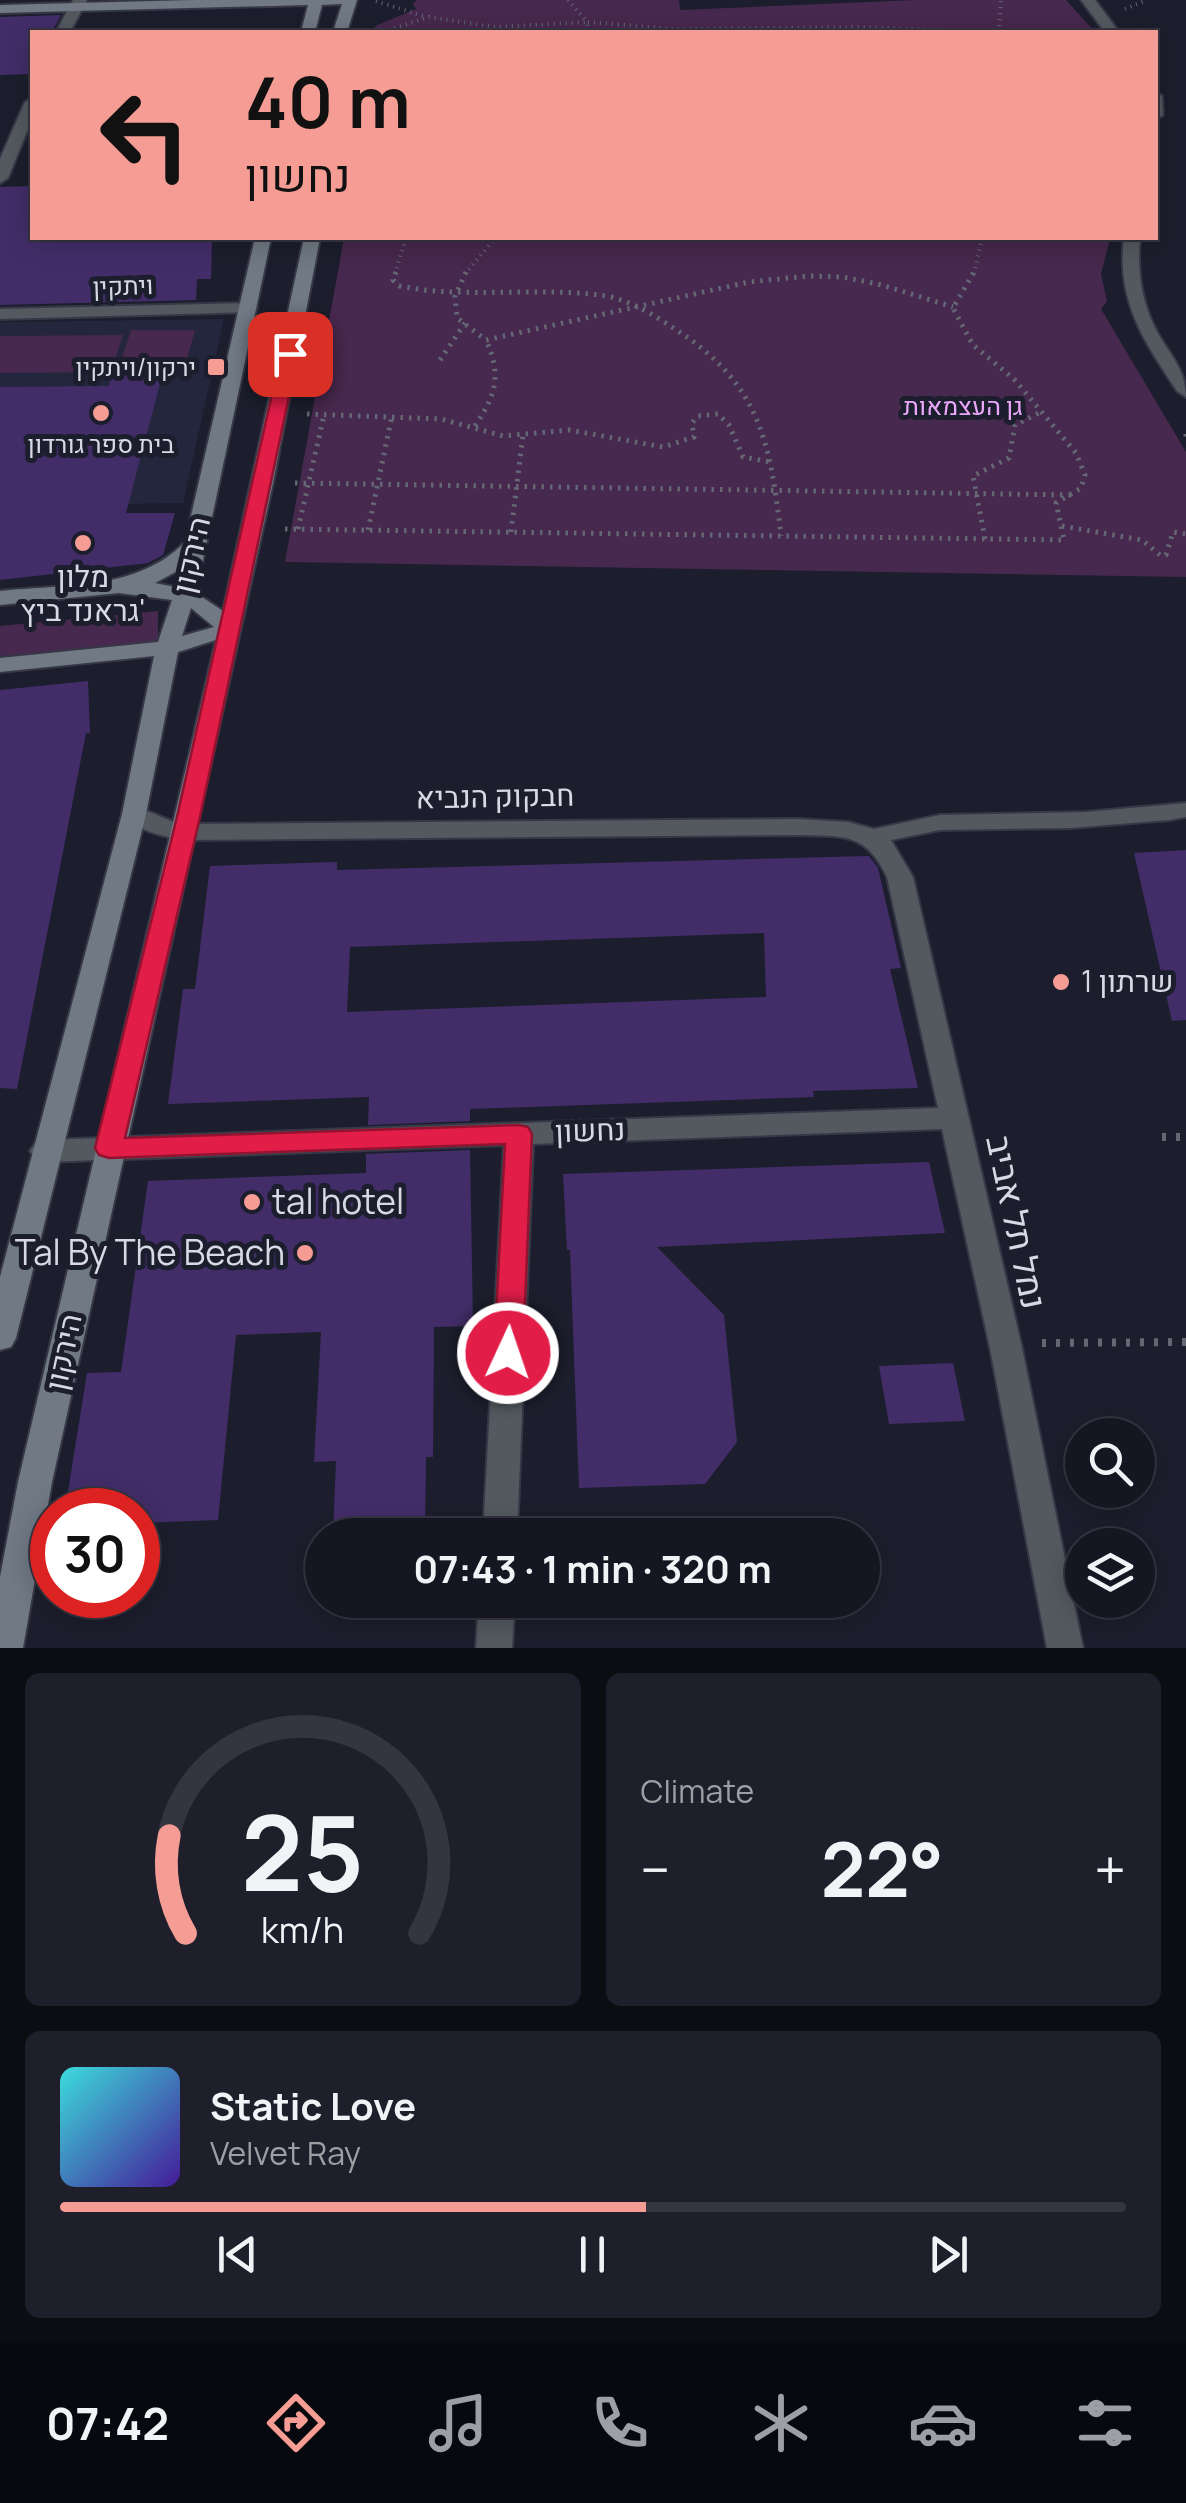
<!DOCTYPE html>
<meta charset="utf-8">
<style>
body{margin:0;font-family:Manrope,Heebo,sans-serif;background:#1e1f2a;color:#f1f3f6;height:100vh;display:flex;flex-direction:column;font-size:38px;white-space:nowrap}
*{box-sizing:border-box;margin:0}
p{font-size:32px;color:#9d9fa5}
.icon{flex:none;width:55px;height:55px;fill:none;stroke:currentColor;stroke-width:2;stroke-linecap:round;stroke-linejoin:round}
.map{position:relative;height:1648px;overflow:hidden}
.details{display:flex;flex-direction:column;gap:25px;padding:25px;background:#0c0c13;flex:1}
.details>*{flex:none}
.top-card{position:absolute;left:30px;top:30px;width:1128px;height:210px;border-radius:0px;box-shadow:0 5px 25px #0003,0 0 0 2px #343540;background:#f59c94;color:#111;overflow:hidden}
.fabs{position:absolute;left:1065px;top:1418px;display:grid;gap:20px}
.fabs a{display:grid;place-items:center;width:90px;height:90px;border-radius:50%;background:#151622;box-shadow:0 5px 25px #0003,0 0 0 2px #343540;font-size:50px}
.speed{position:absolute;left:30px;top:1488px;display:flex;gap:20px;font-size:50px;font-weight:700;text-align:center}
.speed>*{display:grid;place-content:center;width:130px;height:130px;border-radius:50%;background:#151622;box-shadow:0 5px 25px #0003,0 0 0 2px #343540;line-height:1}
.speed .limit{border:15px solid #d22;background:#fff;color:#111}
.pin{position:absolute;display:grid;place-items:center;width:85px;height:85px;color:#fff;margin:-42px;border-radius:20px;box-shadow:0 5px 15px #0006}
.me{position:absolute;width:110px;margin:-55px;rotate:3deg;stroke-linejoin:round;filter:drop-shadow(0 0 8px #0008)}
.turn{display:flex;align-items:center;gap:35px;height:210px;padding:0 50px;font-size:45px}
.turn .icon{width:130px;height:130px;stroke-width:2.5}
.turn b{display:block;font-size:70px;line-height:85px}
.big{font-size:75px;font-weight:700;line-height:1.1}
.details .tile{flex:1;display:flex;flex-direction:column;justify-content:center;gap:15px;min-width:0;padding:0 35px;border-radius:15px;background:#1e1f2a}
.details .dial{align-items:center;gap:0}
.dial svg{height:260px;overflow:visible;fill:none;stroke:#343540;stroke-width:7;stroke-linecap:round;text-anchor:middle}
.dial text{fill:#f1f3f6;stroke:none}
.song{display:flex;align-items:center;gap:30px}
.cover{width:120px;height:120px;border-radius:15px;background:linear-gradient(135deg,hsl(180 70% 55%),hsl(260 70% 35%))}
.played{height:10px;border-radius:5px;background:linear-gradient(90deg,#f59c94 55%,#343540 55%)}
.keys{display:flex;justify-content:space-around;direction:ltr}
.heat{display:flex;justify-content:space-between;align-items:center;font-size:55px;direction:ltr}
.details .tiles{flex:1;display:grid;gap:25px;grid-template-columns:1fr 1fr}
.tile:last-child{grid-column:span 2}
.trip{position:absolute;left:305px;top:1518px;width:575px;height:100px;border-radius:50px;background:#151622;box-shadow:0 5px 25px #0003,0 0 0 2px #343540;font-weight:700;line-height:100px;text-align:center}
.dock{display:flex;height:160px;justify-content:space-around;align-items:center;background:#08090e;color:#9d9fa5}
.dock .icon{width:70px;height:70px}
.dock .selected{color:#f59c94}
.dock b{font-size:45px;color:#f1f3f6}
.map>svg:first-child{display:block}
</style>
<div class="map">
<svg width="1186" height="1648" viewBox="0 0 1186 1648">
<rect width="100%" height="100%" fill="#1c1e2d"/>
<path fill="#23263c" d="M224,319l-41,184 -183,3v-184z"/>
<path fill="#47284e" d="M417,0h262l1,10 235,-10h151l29,32h-721l1,-6 41,-17 -3,-5z
M344,238h766l-9,36 6,27 -6,8 85,143v125l-901,-15z
M131,330h64l-10,36 -66,1z
M123,335l-12,37 -111,1v-37z
M158,611v31l-158,16v-32z"/>
<path fill="#432d69" fill-rule="evenodd" d="M61,15l-9,17h-20v42l-32,1v-58z
M32,186v52h180l-1,41h-14l-1,21 -196,5v-118z
M111,376h51l-36,137h49l-12,42 -15,8 -148,17v-193l109,-1z
M88,681l2,52h-4l-69,356 -17,-1v-398z
M1186,850v170l-14,1 -38,-168z
M869,856l9,12 23,100 -11,1 28,119 -105,3 1,6 -344,12v12l-102,4 1,-28 -201,7 15,-115h12l15,-123 127,-4v8zM764,933l2,64 -419,15 3,-65z
M470,1150l3,176 -39,1 -1,130h-7l-1,78h-92l3,-74 -22,1 7,-130 -85,3 -18,185 -80,3v-13h-73l22,-137 34,-1 27,-191 218,-8v-19z
M929,1162l16,71 -288,14 67,68 13,127 -32,42 -126,4 -9,-238h-3l-4,-76z
M953,1363l12,58 -76,3 -10,-58z"/>
<g fill="none" stroke-linecap="round" stroke-linejoin="round">
<defs>
<path id="street" d="M73,0h14l-17,32h-14z
M1081,0h14l24,32h-14z
M1155,92l7,4 1,19 -8,5z
M32,98v21l-24,59 -8,5v-24l25,-57z
M1124,238h16c-3,34 1,63 17,94 13,23 29,38 29,65l-9,-6c-33,-50 -61,-91 -53,-153z
M248,303l9,5 -3,4 -254,7v-10z
M1186,803v14l-17,3 -99,8 -130,2 -49,10 22,37 109,471 61,300h-36l-57,-300 -48,-219 -409,15 -16,391h-34l21,-390 -459,17 -10,-4 -5,-7 5,-7 10,-4 893,-32 -51,-231c-22,-46 -44,-40 -89,-42l-614,5c-22,-4 -47,-9 -62,-26l3,-5c20,-5 39,13 59,15l614,-5 50,3 26,7 66,-14 146,-3z
M479,1600h36l-3,48h-36z"/>
<path id="secondary" d="M192,0h165l-10,32h-14l9,-28 -20,1 -7,27h-14l7,-27 -308,8v-8z
M255,238h16l-75,355 27,18 81,-373h16l-47,245 -221,999 -29,166h-23v-71l18,-95 198,-842 -38,12 -32,162 -130,524 -5,9 -11,3v-73l122,-463 32,-158 -154,16v-14l158,-16 14,-42 -53,-7 -119,12v-14c65,-7 137,0 185,-49zM179,570l-4,17 -20,-4zM191,608l23,19 -32,9z"/>
</defs>
<use href="#street" stroke="#363847" stroke-width="4"/>
<use href="#secondary" stroke="#363847" stroke-width="4"/>
<path stroke="#656774" stroke-width="4" stroke-dasharray="1 5" stroke-linecap="butt" d="M568,0l19,22 86,7 188,-2 132,5
M376,1l50,16
M1125,9l22,-9
M383,32l46,-15 65,10 93,-5 1,10
M999,32l2,-32
M395,274l11,-36
M465,274l30,-36
M974,274l8,-36"/>
<path stroke="#656774" stroke-width="5" stroke-dasharray="2.5 6" stroke-linecap="butt" d="M396,272l-3,8 6,6 25,4c58,6 117,-2 175,5 28,3 53,19 76,34 85,55 95,112 106,207
M466,272l-11,24 2,22 29,22 263,-58 60,-6 34,1 39,8 71,22
M440,360l25,-37
M307,414l134,5 62,17 66,-6 94,17 31,-10 -2,-14 6,-7 20,-2 11,11 14,32 28,5
M475,426c21,-32 27,-50 11,-86
M1186,434v4
M295,483l776,12
M1062,526l80,14 18,15h6l7,-23 13,2
M285,529l779,11 -8,-37 25,-15 4,-13 -9,-22 -62,-74 -41,-34 -20,-37 21,-36
M298,529l26,-114
M368,530l24,-114
M511,532l12,-97
M985,539l-12,-63 36,-18 6,-33 24,-12"/>
<path stroke="#656774" stroke-width="8" stroke-dasharray="4 10" stroke-linecap="butt" d="M1162,1137h24
M1042,1343l144,-1"/>
<use href="#street" fill="#53595f" fill-rule="evenodd"/>
<use href="#secondary" fill="#707984" fill-rule="evenodd"/>
</g>
<path fill="#e11d48" stroke="#92132f" stroke-width="2.5" d="M290,349l8,5 -98,463 -75,321 394,-13 9,2 4,7 -9,219 -4,8 -11,3 -10,-3 -4,-8 11,-209 -396,14 -10,-3 -4,-7 82,-331 104,-463z"/>
<g fill="#f59c94" stroke="#1c1e2d" stroke-width="4">
<rect x="206" y="357" width="20" height="20" rx="5"/>
<circle cx="101" cy="413" r="10"/>
<circle cx="83" cy="543" r="10"/>
<circle cx="1061" cy="982" r="10"/>
<circle cx="252" cy="1202" r="10"/>
<circle cx="305" cy="1253" r="10"/>
</g>
<g text-anchor="middle" stroke-width="10" stroke-linejoin="round" paint-order="stroke">
<g font-size="25" fill="#d7dae4" stroke="#1c1e2d">
<text transform="translate(123 286) rotate(-2)" y="9">ויתקין</text>
</g>
<g font-size="25" fill="#d7dae4" stroke="#1c1e2d" text-anchor="end">
<text x="196" y="376">ירקון/ויתקין</text>
<text x="101" y="453" text-anchor="middle">בית ספר גורדון</text>
</g>
<g font-size="25" fill="#eaa7f9" stroke="#1c1e2d">
<text x="963" y="415">גן העצמאות</text>
</g>
<g font-size="30" fill="#d7dae4" stroke="#1c1e2d">
<text transform="translate(192 555) rotate(-77)" y="10">הירקון</text>
<text transform="translate(495 797) rotate(-1)" y="10">חבקוק הנביא</text>
<text transform="translate(590 1131) rotate(-2)" y="10">נחשון</text>
<text transform="translate(64 1352) rotate(-78)" y="10">הירקון</text>
</g>
<g font-size="30" fill="#d7dae4" stroke="#1c1e2d">
<text x="83" y="587">מלון<tspan x="83" dy="34">גראנד ביץ'</tspan></text>
<text x="1081" y="992" text-anchor="start">שרתון 1</text>
</g>
<g font-size="35" fill="#d7dae4" stroke="#1c1e2d" text-anchor="start">
<text x="272" y="1214">tal hotel</text>
<text x="285" y="1265" text-anchor="end">Tal By The Beach</text>
</g>
<g font-size="35" fill="#d7dae4" stroke="#1c1e2d">
<text transform="translate(1016 1222) rotate(78)" y="12">נמל תל אביב</text>
</g>
</g>
</svg>
<div class="fabs">
<a><svg class="icon" aria-label="search" viewBox="0 0 24 24"><circle cx="10" cy="10" r="6"/><path d="M15 15l6 6"/></svg></a>
<a><svg class="icon" aria-label="layers" viewBox="0 0 24 24"><path d="M12 4l9 5-9 5-9-5zM3 14l9 5 9-5"/></svg></a>
</div>
<div class="speed"><div class="limit">30</div></div>
<div class="pin" style="left:290px;top:354px;background:#d93025"><svg class="icon" aria-label="arrive" viewBox="0 0 24 24"><path d="M6 21V4h12l-3 4 3 4H6"/></svg></div>
<svg class="me" style="left:508px;top:1353px" viewBox="-20 -20 40 40"><circle r="17" fill="#e11d48" stroke="#fff" stroke-width="3"/><path d="M0-11L8 9 0 5-8 9z" fill="#fff"/></svg>
<div class="trip">07:43 · 1 min · 320 m</div>
<div class="top-card">
<div class="turn"><svg class="icon" aria-label="left" viewBox="0 0 24 24"><path d="M17 20v-9H6M10 6l-5 5 5 5"/></svg><div><b>40 m</b>נחשון</div></div>
</div>
</div>
<section class="details">
<div class="tiles">
<div class="tile dial"><svg viewBox="0 0 100 80">
<path d="M14 69A42 42 0 1 1 86 69"/>
<path d="M14 69A42 42 0 0 1 9 39" stroke="#f59c94"/>
<text x="50" y="56" font-size="32" font-weight="700">25</text>
<text x="50" y="72" font-size="11">km/h</text>
</svg></div>
<div class="tile"><p>Climate</p>
<div class="heat"><a>−</a><b class="big">22°</b><a>+</a></div>
</div>
<div class="tile">
<div class="song"><i class="cover"></i><div><b>Static Love</b><p>Velvet Ray</p></div></div>
<div class="played"></div>
<div class="keys"><svg class="icon" aria-label="previous" viewBox="0 0 24 24"><path d="M18 5L8 12l10 7zM5 5v14"/></svg><svg class="icon" aria-label="pause" viewBox="0 0 24 24"><path d="M8 5v14M16 5v14"/></svg><svg class="icon" aria-label="next" viewBox="0 0 24 24"><path d="M6 5l10 7-10 7zM19 5v14"/></svg></div>
</div>
</div>
</section>
<nav class="dock">
<b>07:42</b>
<svg class="icon selected" aria-label="directions" viewBox="0 0 24 24"><path d="M12 3l9 9-9 9-9-9zM9 14v-3h6M13 9l2 2-2 2"/></svg>
<svg class="icon" aria-label="music" viewBox="0 0 24 24"><path d="M9 18V5l10-2v13"/><circle cx="6" cy="18" r="3"/><circle cx="16" cy="16" r="3"/></svg>
<svg class="icon" aria-label="phone" viewBox="0 0 24 24"><path d="M5 4h4l2 5-3 2q2 4 5 5l2-3 5 2v4C11 20 4 13 5 4z"/></svg>
<svg class="icon" aria-label="climate" viewBox="0 0 24 24"><path d="M12 3v18M4 7l16 10M4 17L20 7"/></svg>
<svg class="icon" aria-label="car" viewBox="0 0 24 24"><path d="M5 17H2v-5l4-1 3-4h7l3 4 3 1v5h-3M9 17h6M6 11h13"/><circle cx="7" cy="17" r="2"/><circle cx="17" cy="17" r="2"/></svg>
<svg class="icon" aria-label="filters" viewBox="0 0 24 24"><path d="M4 7h16M4 17h16"/><circle cx="9" cy="7" r="2"/><circle cx="15" cy="17" r="2"/></svg>
</nav>
